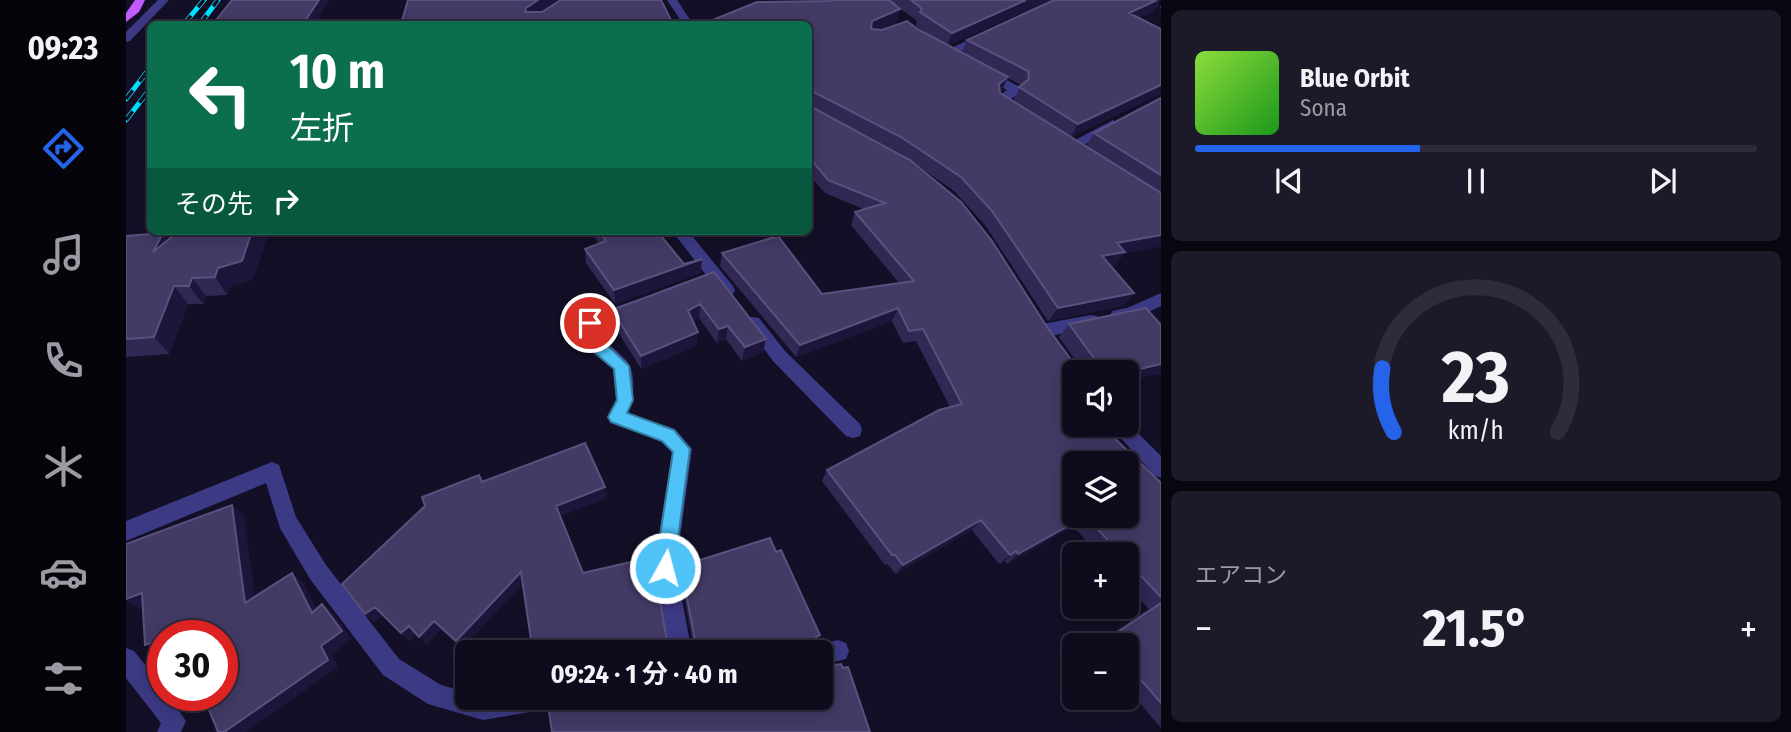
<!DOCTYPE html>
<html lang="ja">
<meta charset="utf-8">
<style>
body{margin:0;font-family:"Fira Sans Condensed","Noto Sans JP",sans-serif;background:#1c1929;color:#f1f3f6;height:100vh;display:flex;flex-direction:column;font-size:26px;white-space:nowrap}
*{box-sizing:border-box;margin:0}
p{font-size:23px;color:#9b9ba3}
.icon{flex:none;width:38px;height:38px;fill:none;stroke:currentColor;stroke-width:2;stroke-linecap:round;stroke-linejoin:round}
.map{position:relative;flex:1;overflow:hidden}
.details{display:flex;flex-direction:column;gap:10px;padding:10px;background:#08060f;width:630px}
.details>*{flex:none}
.top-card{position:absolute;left:21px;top:21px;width:665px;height:214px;border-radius:10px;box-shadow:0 4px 18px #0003,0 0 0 2px #2e2b3b;background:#0b6e4f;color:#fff;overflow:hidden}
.controls{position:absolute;left:936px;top:360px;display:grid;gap:14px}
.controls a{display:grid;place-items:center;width:77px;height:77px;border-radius:10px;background:#0e0b1c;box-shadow:0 4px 18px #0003,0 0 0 2px #2e2b3b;font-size:35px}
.speed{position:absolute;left:21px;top:620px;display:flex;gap:14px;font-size:35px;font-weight:700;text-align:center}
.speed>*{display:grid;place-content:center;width:91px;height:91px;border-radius:50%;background:#0e0b1c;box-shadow:0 4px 18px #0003,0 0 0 2px #2e2b3b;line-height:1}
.speed .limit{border:10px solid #d22;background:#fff;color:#111}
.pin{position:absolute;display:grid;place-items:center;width:60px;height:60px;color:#fff;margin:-30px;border:4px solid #fff;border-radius:50%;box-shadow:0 2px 7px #0007}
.me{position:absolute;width:77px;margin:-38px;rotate:7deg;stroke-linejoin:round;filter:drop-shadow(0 0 5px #0008)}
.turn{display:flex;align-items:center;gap:24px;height:147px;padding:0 28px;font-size:32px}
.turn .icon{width:91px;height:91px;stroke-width:2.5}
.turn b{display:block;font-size:49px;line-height:60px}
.then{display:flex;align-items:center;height:66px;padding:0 28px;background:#0003;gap:14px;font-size:26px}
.big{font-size:52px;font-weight:700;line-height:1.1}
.details .tile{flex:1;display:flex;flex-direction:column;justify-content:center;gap:10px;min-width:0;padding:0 24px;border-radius:10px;background:#1c1929}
.details .dial{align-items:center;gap:0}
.dial svg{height:182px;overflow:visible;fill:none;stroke:#2e2b3b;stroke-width:7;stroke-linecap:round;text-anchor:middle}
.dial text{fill:#f1f3f6;stroke:none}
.song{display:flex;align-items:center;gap:21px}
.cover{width:84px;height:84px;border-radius:10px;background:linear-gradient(135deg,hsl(90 70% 55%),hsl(120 70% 35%))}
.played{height:7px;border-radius:4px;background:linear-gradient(90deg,#2563eb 40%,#2e2b3b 40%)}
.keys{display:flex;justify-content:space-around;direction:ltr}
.heat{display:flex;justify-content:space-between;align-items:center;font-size:38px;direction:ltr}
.trip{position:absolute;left:329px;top:640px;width:378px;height:70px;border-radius:10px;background:#0e0b1c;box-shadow:0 4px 18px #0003,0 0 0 2px #2e2b3b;font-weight:700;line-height:70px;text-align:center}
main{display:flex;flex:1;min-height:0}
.tab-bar{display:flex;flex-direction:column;width:126px;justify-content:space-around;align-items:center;background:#06040b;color:#9b9ba3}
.tab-bar .icon{width:49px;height:49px}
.tab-bar .on{color:#2563eb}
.tab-bar b{font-size:32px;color:#f1f3f6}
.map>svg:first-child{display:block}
</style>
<main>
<nav class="tab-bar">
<b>09:23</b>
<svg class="icon on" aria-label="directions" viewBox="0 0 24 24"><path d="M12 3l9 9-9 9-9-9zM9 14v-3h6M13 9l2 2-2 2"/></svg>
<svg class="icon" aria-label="music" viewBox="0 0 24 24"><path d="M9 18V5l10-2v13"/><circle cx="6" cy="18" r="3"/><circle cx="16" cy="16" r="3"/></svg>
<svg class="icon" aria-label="phone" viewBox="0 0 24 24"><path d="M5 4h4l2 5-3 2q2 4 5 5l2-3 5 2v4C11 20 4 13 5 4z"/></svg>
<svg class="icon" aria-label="climate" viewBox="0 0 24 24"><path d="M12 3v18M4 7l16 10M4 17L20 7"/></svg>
<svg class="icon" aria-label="car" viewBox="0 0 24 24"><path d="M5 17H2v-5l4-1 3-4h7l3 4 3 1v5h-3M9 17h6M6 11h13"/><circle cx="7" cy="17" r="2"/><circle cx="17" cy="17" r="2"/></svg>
<svg class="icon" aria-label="filters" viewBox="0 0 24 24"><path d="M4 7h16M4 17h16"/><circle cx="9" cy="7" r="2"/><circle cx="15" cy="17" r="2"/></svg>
</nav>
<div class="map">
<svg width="1035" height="732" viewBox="0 0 1035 732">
<rect width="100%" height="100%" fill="#130f26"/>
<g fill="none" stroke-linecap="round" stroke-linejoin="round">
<path stroke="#2fb8b0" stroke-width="3.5" stroke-dasharray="2.5 3.5" stroke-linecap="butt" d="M1018,0l17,7"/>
<path fill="#3d3a85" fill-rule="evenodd" d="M32,0h11l-39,41 -4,1v-10z
M541,0h10l16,24h-10z
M855,34l10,2 -40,20 -10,-3z
M859,68l35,19v6l-12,8 8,5v6h-10l-11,-8v-6l12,-8 -26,-15v-6z
M987,120l7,4 -2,3 -44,23h-10l-2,-3z
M546,231h16l45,55 2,4 -2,4h-12z
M1035,293v13l-25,12 -18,4 -8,-6 2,-5 15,-3z
M507,301l6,2 2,4 -2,4 -39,15c7,20 13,20 26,34 11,12 8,40 2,53l47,16 17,20 -16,119 16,85h-22l-16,-85 18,-116 -11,-11 -51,-18 -2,-6 8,-17 -3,-31 -20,-16 -11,-30 2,-5z
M965,315l6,1 2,5 -2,5 -55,12 -6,-2 -2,-5 2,-5 6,-2z
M627,317l6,1 26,33 75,73 2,6 -2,6 -7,2 -7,-2 -73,-75 -28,-38 2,-5z
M1001,422l34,34v22l-7,-3 -45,-50h18z
M146,462l7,3 17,52 30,48 73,94 42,26 26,7v6h103l-4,8 -83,14 -55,-16 -45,-29 -73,-96 -30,-51 -14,-45 -140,58v-20z
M712,640l8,3 3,8 -3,8 -25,6v-12h-11l3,-7z
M0,648l8,3 29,36v8h5l18,26 -5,11h-24l4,-9 -35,-45z"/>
<path fill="#c25bff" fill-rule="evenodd" d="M9,0h10l-6,12 -13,10v-9z"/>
<defs>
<path id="rail" d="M58,24l20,-24
M74,24l18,-24
M0,99l24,-31
M0,120l24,-31"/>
</defs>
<use href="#rail" stroke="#00e5ff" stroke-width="5"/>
<use href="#rail" stroke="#130f26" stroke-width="3.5" stroke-dasharray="11" stroke-linecap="butt"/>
</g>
<path fill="#312854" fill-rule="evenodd" d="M696,0h228l-101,45 13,7 5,-12 187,-29 -15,7 -67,119 14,9 8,-13 67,-35v148l-37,7 -9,13h-4l12,40 -75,15 -63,-96 -31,-34 -40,-28 133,164 31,42h4l-23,-32 10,-13 77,-16 -77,86 92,89v245l-34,-40v-42h-34l56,-37 -22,-24v-30h-28l-26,-29 -66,38 -2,-3 -6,3 -27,-34 -76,44 -9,-10 -2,1 -63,-84 5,-11 123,-63 -34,-66 -13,2 -11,-22 -96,36 -76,-91 2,-13 100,41 77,-11 -48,-58 4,-13 8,-3 -38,-16 -17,-19v-150l14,-23zM766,3l23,16 2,3 -1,4 18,12 -15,-8h-40l17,-8 4,-13zM882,78l13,7 -8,16 -13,-9 2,-2zM684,105l86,46 11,7 -97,-52z
M465,231h66l27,33 17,9 -86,31 -29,-41 -1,-14 14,-5z
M0,236l42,4 85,39 -23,7 -3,9 -21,1 -3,8h-15l-19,50 -43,3z
M588,272l52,67 -3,13 -21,9 -16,-22 -9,4 -18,-25 -6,3 5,11 -2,14 -55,23 -28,-45 -1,-14z
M479,487l1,11 -46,18 23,57 65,3 20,70 26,2 -14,-73 1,-9 133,77 -1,3 8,52 -288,-45 -11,-69 -60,64 -21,-19 -14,15 -11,-10 -7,7 -26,-25 -9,6 -9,-8z"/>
<path fill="#1d163a" d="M193,0h11l-15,24h-12z
M412,0h23l-33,22 -3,-10 1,-4z
M900,0h24l-103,46 5,-13z
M1023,0h12l-7,11 -33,15 8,-13z
M774,9l-4,13 -28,13 4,-14z
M882,77l-6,13 -10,8 7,-14z
M1035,85v9l-91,44 8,-14z
M126,231h18l-17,48 -23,7 -3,9 -12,-18 3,-9z
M37,233l13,18 -23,1z
M1035,235v11l-37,7 -9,13 -23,4 10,-14 15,-13z
M576,259l-1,14 -86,31 -1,-14z
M66,278l14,18 -3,8 -14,-18z
M48,286l14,18 -19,50 -15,-17z
M1008,293l-11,13 -75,15 10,-13z
M574,304l-1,14 -12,7 1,-14z
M772,308l-6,13 -96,36 4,-12z
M602,326l-2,13 -9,4 2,-14z
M572,332l-2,14 -55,23v-13z
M640,339l-3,13 -21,9 3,-14z
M1035,364v10l-34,7v-8h-4z
M948,384v9l-23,6 10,-12z
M479,487l1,11 -48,19 -2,-11z
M106,505l12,10 13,96 -12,-8z
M960,516l-13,10 -66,38 11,-10z
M855,520l-9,10 -76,44 7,-9z
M890,551l-11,10 -6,3 11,-9z
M395,572l4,10 -63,66 -6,-7z
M166,573l11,9 19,39 -10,-8z
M16,593l15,9 -18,6 -13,-7v-2z
M196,604l10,8 20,27 -20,15 6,13 -92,65h-22l97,-86z
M249,607l8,9 -9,6 -9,-8z
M308,621l7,8 -14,15 -8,-7z
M283,626l7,8 -7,7 -8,-8z
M37,639v13h-2l-16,-7z"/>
<path fill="#433a66" stroke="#5a527e" stroke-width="2" fill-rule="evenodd" d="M106,0h87l-16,24h-90z
M282,0h130l-12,8 -1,4h17l19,-12h100l12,24h-272z
M704,0h59l11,9 -28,12 -1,8 11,1 25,-9 12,9 89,47 -9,7 1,9 161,100v42l-44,8 8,9 -23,4 32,37 -76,15 -66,-97 -31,-34 -60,-40 -89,-46 -4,2v-69h-105l54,-22 73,-1z
M785,0h115l-74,33 -32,-21 2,-2 -3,-4z
M928,0h103l-28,13 32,16v56l-83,39 -59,-37 10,-8 -1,-8 -61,-31z
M682,95l2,11 100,54 51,42 31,39 55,86 31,42 8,2 1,-8 9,-2 -27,-37 77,-16 15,17v39l-38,9h-49v11l-13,3 13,12v26h27l60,58v114l-34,-36v-6h-6l-35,-39 -68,38 -2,-3 -6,4 -29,-35 -78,45 -8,-10h-3l-65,-85 112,-60 23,-6 -39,-75 -14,2 -11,-23 -98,37 -78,-92 56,-17 44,58 92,-13 -59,-69 30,-9 -57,-23 -20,-24zM948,464h53v52h-53z
M1035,98v77l-67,-42z
M53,231h73l-10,30 -24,7 -3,9 -23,1 -3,8h-15l-20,51 -28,2v-103l37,-3 -10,19z
M473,231h58l27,33 18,-5 -88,31 -29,-41 21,-8z
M588,272l52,67 -21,8 -17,-21 -9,3 -19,-25 -12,7 10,21 -57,24 -29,-46z
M459,443l20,44 -49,19 27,67 61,-14 4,17 7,-2 13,72 26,2 2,-3 -15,-79 89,-28 6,14 5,-2 39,85 -4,2 -3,9 11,2 1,12h6l3,5 7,-1 2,4 5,-1 22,65h-318l-4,-27 16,-2 2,-5h255v-45h-288l-12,-81 -65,69 -22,-20 -15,16 -10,-11 -8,7 -26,-26 -10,7 -23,-30 83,-78 -3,-9 57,-22 3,7z
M106,505l13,98 47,-30 20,40 10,-9 20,27 -21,15 7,14 -104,72h-6l-15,-37h19v-60h-43v-1l-4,1h-12v4l-18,6 -3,-52 -16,6v-55z
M1035,603v100l-34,-39v-18h-16l-5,-6z"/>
<path fill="#4fc3f7" stroke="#337fa1" stroke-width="2" d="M464,317l5,2 11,25 23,22 4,34 -6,13 47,17 16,19 -16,119 -2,6 -7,3 -7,-3 -3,-6 18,-116 -11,-11 -51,-19 -3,-5 9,-17 -3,-31 -20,-17 -12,-29z"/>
</svg>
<div class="controls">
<a><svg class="icon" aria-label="sound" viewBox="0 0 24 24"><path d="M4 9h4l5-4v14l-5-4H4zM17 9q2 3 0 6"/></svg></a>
<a><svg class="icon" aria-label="layers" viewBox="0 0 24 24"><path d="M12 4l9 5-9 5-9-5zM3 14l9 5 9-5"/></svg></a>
<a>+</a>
<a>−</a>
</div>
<div class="speed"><div class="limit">30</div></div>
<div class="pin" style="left:464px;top:323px;background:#d93025"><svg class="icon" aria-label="arrive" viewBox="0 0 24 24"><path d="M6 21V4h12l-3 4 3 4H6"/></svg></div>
<svg class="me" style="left:539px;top:568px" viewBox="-20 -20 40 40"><circle r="17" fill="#4fc3f7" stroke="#fff" stroke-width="3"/><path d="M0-11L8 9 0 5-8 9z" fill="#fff"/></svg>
<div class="trip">09:24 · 1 分 · 40 m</div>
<div class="top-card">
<div class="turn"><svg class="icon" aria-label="left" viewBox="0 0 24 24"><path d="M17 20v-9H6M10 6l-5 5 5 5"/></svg><div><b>10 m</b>左折</div></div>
<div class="then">その先<svg class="icon" aria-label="right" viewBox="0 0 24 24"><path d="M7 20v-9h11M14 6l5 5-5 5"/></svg></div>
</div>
</div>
<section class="details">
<div class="tile">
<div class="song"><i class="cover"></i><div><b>Blue Orbit</b><p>Sona</p></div></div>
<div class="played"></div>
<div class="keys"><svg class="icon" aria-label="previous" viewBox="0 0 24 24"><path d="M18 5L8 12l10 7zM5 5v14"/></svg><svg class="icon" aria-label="pause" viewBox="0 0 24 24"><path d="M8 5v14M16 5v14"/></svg><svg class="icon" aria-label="next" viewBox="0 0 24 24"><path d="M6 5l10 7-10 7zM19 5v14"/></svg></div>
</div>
<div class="tile dial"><svg viewBox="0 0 100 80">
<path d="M14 69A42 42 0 1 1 86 69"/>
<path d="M14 69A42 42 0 0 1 9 41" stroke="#2563eb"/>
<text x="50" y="56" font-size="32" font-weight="700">23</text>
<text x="50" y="72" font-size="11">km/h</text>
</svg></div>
<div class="tile"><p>エアコン</p>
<div class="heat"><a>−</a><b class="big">21.5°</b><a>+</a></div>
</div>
</section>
</main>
